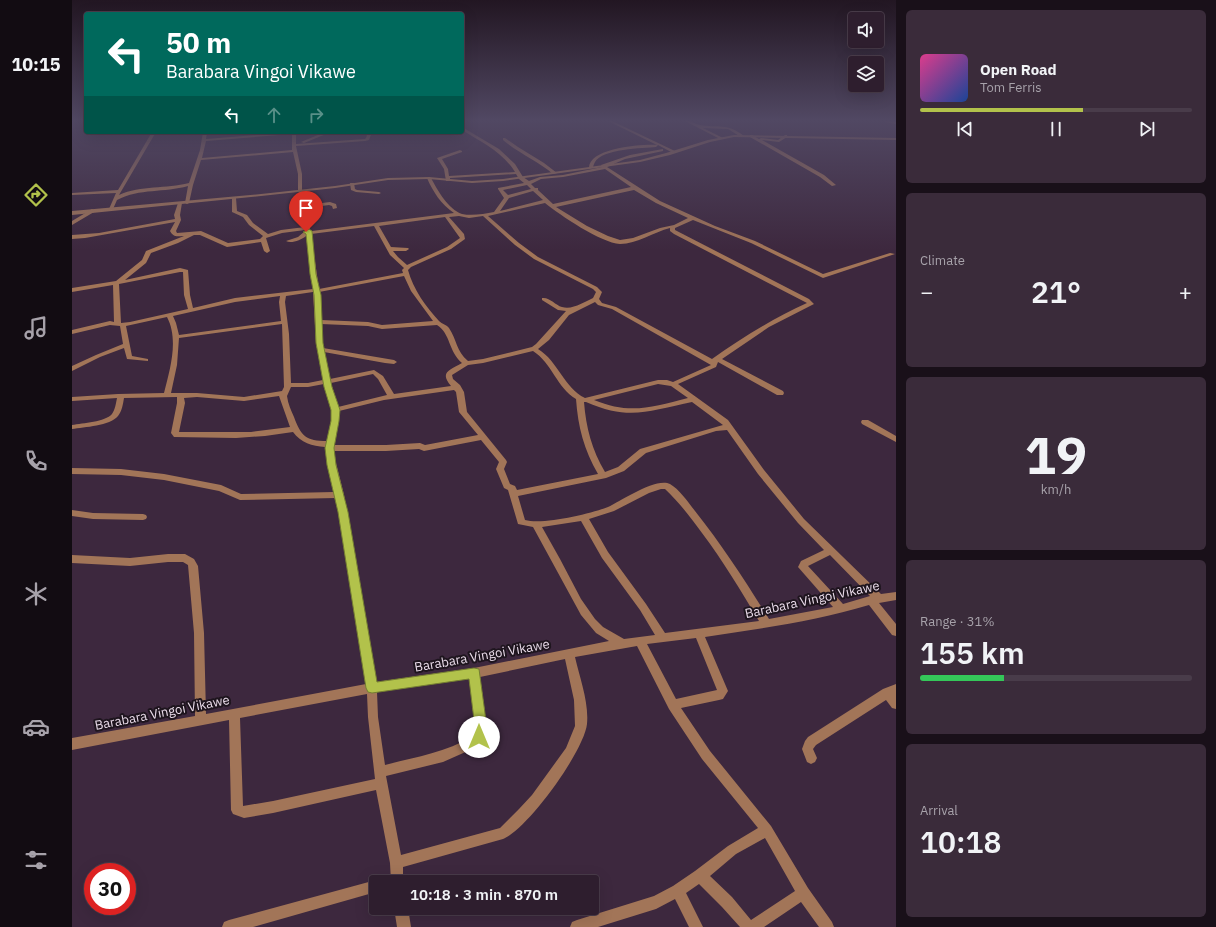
<!DOCTYPE html>
<meta charset="utf-8">
<style>
body{margin:0;font-family:"IBM Plex Sans",sans-serif;background:#3a2b3a;color:#f1f3f6;height:100vh;display:flex;flex-direction:column;font-size:15px;white-space:nowrap}
*{box-sizing:border-box;margin:0}
p{font-size:13px;color:#a7a2aa}
.icon{flex:none;width:22px;height:22px;fill:none;stroke:currentColor;stroke-width:2;stroke-linecap:round;stroke-linejoin:round}
.map{position:relative;flex:1;overflow:hidden}
.panel{display:flex;flex-direction:column;gap:10px;padding:10px;background:#191019;width:320px}
.panel>*{flex:none}
.hud{position:absolute;left:12px;top:12px;width:380px;height:122px;border-radius:4px;box-shadow:0 4px 16px #0002,0 0 0 1px #493c4a;background:#00695c;color:#fff;overflow:hidden}
.tools{position:absolute;left:776px;top:12px;display:grid;gap:8px}
.tools a{display:grid;place-items:center;width:36px;height:36px;border-radius:4px;background:#2e1e2e;box-shadow:0 4px 16px #0002,0 0 0 1px #493c4a;font-size:20px}
.speed{position:absolute;left:12px;top:863px;display:flex;gap:8px;font-size:20px;font-weight:700;text-align:center}
.speed>*{display:grid;place-content:center;width:52px;height:52px;border-radius:50%;background:#2e1e2e;box-shadow:0 4px 16px #0002,0 0 0 1px #493c4a;line-height:1}
.speed .limit{border:6px solid #d22;background:#fff;color:#111}
.pin{position:absolute;display:grid;place-items:center;width:34px;height:34px;color:#fff;margin:-41px -17px;border-radius:50% 50% 50% 0;rotate:-45deg;box-shadow:0 0 4px #0007}
.pin .icon{rotate:45deg}
.me{position:absolute;width:44px;margin:-22px;rotate:0deg;stroke-linejoin:round;filter:drop-shadow(0 0 3px #0008)}
.turn{display:flex;align-items:center;gap:14px;height:84px;padding:0 16px;font-size:18px}
.turn .icon{width:52px;height:52px;stroke-width:2.5}
.turn b{display:block;font-size:28px;line-height:34px}
.lanes{display:flex;align-items:center;height:38px;padding:0 16px;background:#0003;justify-content:center;gap:20px;direction:ltr}
.lanes .off{opacity:.35}
.big{font-size:30px;font-weight:600;line-height:1.1}
.panel .widget{flex:1;display:flex;flex-direction:column;justify-content:center;gap:6px;min-width:0;padding:0 14px;border-radius:6px;background:#3a2b3a}
.panel .dial{align-items:center;gap:0}
.dial b{font-size:52px;line-height:1}
.song{display:flex;align-items:center;gap:12px}
.cover{width:48px;height:48px;border-radius:6px;background:linear-gradient(135deg,hsl(330 70% 55%),hsl(220 70% 35%))}
.played{height:4px;border-radius:2px;background:linear-gradient(90deg,#b2c24b 60%,#493c4a 60%)}
.keys{display:flex;justify-content:space-around;direction:ltr}
.heat{display:flex;justify-content:space-between;align-items:center;font-size:22px;direction:ltr}
.charge{height:6px;border-radius:3px;background:linear-gradient(90deg,#34c759 31%,#493c4a 0)}
.trip{position:absolute;left:297px;top:875px;width:230px;height:40px;border-radius:4px;background:#2e1e2e;box-shadow:0 4px 16px #0002,0 0 0 1px #493c4a;font-weight:600;line-height:40px;text-align:center}
main{display:flex;flex:1;min-height:0}
.tab-bar{display:flex;flex-direction:column;width:72px;justify-content:space-around;align-items:center;background:#120c12;color:#a7a2aa}
.tab-bar .icon{width:28px;height:28px}
.tab-bar .on{color:#b2c24b}
.tab-bar b{font-size:18px;color:#f1f3f6}
.map>svg:first-child{display:block}
</style>
<main>
<nav class="tab-bar">
<b>10:15</b>
<svg class="icon on" aria-label="directions" viewBox="0 0 24 24"><path d="M12 3l9 9-9 9-9-9zM9 14v-3h6M13 9l2 2-2 2"/></svg>
<svg class="icon" aria-label="music" viewBox="0 0 24 24"><path d="M9 18V5l10-2v13"/><circle cx="6" cy="18" r="3"/><circle cx="16" cy="16" r="3"/></svg>
<svg class="icon" aria-label="phone" viewBox="0 0 24 24"><path d="M5 4h4l2 5-3 2q2 4 5 5l2-3 5 2v4C11 20 4 13 5 4z"/></svg>
<svg class="icon" aria-label="climate" viewBox="0 0 24 24"><path d="M12 3v18M4 7l16 10M4 17L20 7"/></svg>
<svg class="icon" aria-label="car" viewBox="0 0 24 24"><path d="M5 17H2v-5l4-1 3-4h7l3 4 3 1v5h-3M9 17h6M6 11h13"/><circle cx="7" cy="17" r="2"/><circle cx="17" cy="17" r="2"/></svg>
<svg class="icon" aria-label="filters" viewBox="0 0 24 24"><path d="M4 7h16M4 17h16"/><circle cx="9" cy="7" r="2"/><circle cx="15" cy="17" r="2"/></svg>
</nav>
<div class="map">
<svg width="824" height="927" viewBox="0 0 824 927">
<rect width="100%" height="100%" fill="#3d283e"/>
<g fill="none" stroke-linecap="round" stroke-linejoin="round">
<path fill="#a27558" fill-rule="evenodd" d="M536,121h4l65,31 -4,1 -15,-8 -2,2c-13,1 -54,2 -61,15 -1,2 -2,4 -2,6h-4c0,-20 53,-24 68,-23z
M613,121c5,-1 9,3 15,4 18,3 28,-2 44,11l-3,1 -13,-8 -25,-1 20,10 -3,1z
M812,121l12,1v2l-11,-2z
M390,127l37,22 16,15 8,13 6,4 11,-4 23,-2 39,-8 -1,-2 29,-10 33,-6v2l-38,8 -18,8 53,34 55,25 40,15 68,33 67,-21 5,1 -72,24 -72,-35 -58,-23 -18,8v2l134,69 5,5 -45,23 -47,32 61,32 1,2 -1,2h-6l-59,-33 -2,5 -38,17 50,36 36,50 40,49 77,75 15,-2v8l-17,3 17,21v12l-4,-1 -23,-30c-54,16 -109,24 -164,32l23,54 -5,8 -4,1 -38,8 29,43 61,75 37,62 24,34 2,5h-15l-18,-25 -37,25h-24l-18,-20 -23,-23 -13,9 17,34h-14l-14,-28 -19,10 -58,18h-28l2,-5 5,-2 77,-24 19,-10 22,-15 33,-25 30,-18 -56,-69 -33,-50 -32,-63 -62,11c5,22 14,45 12,67 -3,27 -59,105 -84,115l-100,28v15h-12l-1,-19 -14,-73 -103,23 -29,5 -11,-4 -2,-4 -2,-90 -157,30v-12l123,-22 -1,-83 -6,-68 -5,-3h-15l-38,4 -58,-3v-8l58,3 38,-4h17l9,5 4,7 6,67 2,81 160,-30 -30,-186 -96,2 -21,-9 -55,-11 -43,-5 -49,-1v-6l49,1 43,5 57,11 20,9 93,-2 -9,-45c-13,-1 -24,-4 -32,-15l-28,4 -29,2 -62,-1 -3,-4 6,-30v-6l-53,1c-1,6 -2,13 -6,18 -8,10 -34,11 -46,13v-4c11,-2 33,-3 40,-11 3,-4 4,-11 5,-16l-45,3v-4l46,-3 46,-1c6,-24 15,-53 3,-76l-41,9 6,30 16,3v2l-21,-2 -3,-11 -24,9 -28,14v-5l24,-11 27,-11 -3,-18 -10,-1 -38,9v-4l38,-9 4,1 -1,-37 -41,7v-4l44,-7 26,-21 4,-9 38,-15c-7,0 -10,2 -14,-5l5,-9 -90,16 -13,1v-4l27,-2 76,-14 -1,-4 4,-12 2,-1 2,1 -2,12 1,5 -5,11 1,2 24,-2 27,12 32,-4 3,-3 -14,-11 -6,-8 -11,-5v-14l2,-1 2,1 1,13 10,4 6,8 15,11 13,-4 24,-3 -2,-18 -5,-19v-16l-5,-22 -92,8 -8,25 -4,18 -2,1 -2,-1 3,-17c-24,7 -48,2 -71,14l-4,9 -2,1 -2,-1 7,-16 -44,2v-2l46,-3 34,-58h4l-37,63c22,-10 47,-6 70,-12l11,-33 3,-18h4l-1,7 90,-7v12l69,-5 1,-1 2,-6h4l-3,8 -4,1 -69,5 6,28v16l4,15 24,-3 6,2 1,4 -4,1 -1,-3 -3,-1 -22,3 3,22 2,1 142,-18c-13,-9 -21,-21 -27,-35l2,-1 2,1c7,13 17,31 31,36 10,2 22,0 32,-2l10,-14 -6,-9v-1l26,-5 -5,-4 -3,-5 -66,4v3h-4l-2,-12 -7,-11 23,-8 2,1v1l-20,7 6,10 1,7 66,-4c-12,-20 -34,-30 -53,-42zM220,134v16l-90,8 4,-17zM533,169l26,18 -78,17 -15,-14v-2h-3l-4,-4 10,-5 22,-2zM455,185l4,4 -23,6 -5,-5zM562,190l22,13 32,15 -14,7 -14,3 -27,10 -13,2 -12,-4 -21,-10 -31,-19zM461,191l10,9 -43,11 9,-13zM473,203c15,12 56,40 75,41 17,0 34,-12 50,-16v3l4,3 133,69c-33,15 -66,35 -95,56l-96,-52 -14,-4 -3,-4 3,-7 -5,-5 -59,-30 -19,-14 -31,-27zM387,216l10,2 14,-2 32,29 19,14 59,30 3,3 -3,6c-9,4 -20,12 -31,9 -7,-2 -12,-10 -20,-9v2l16,10 8,1 -30,33 -4,3 -49,12 -15,2c-12,-10 -11,-21 -19,-33 -2,-3 -7,-4 -10,-7 -13,-14 -26,-32 -31,-51l3,-3 40,-18 14,-10 -1,-5 -15,-17zM373,217l15,21 -13,9 -40,18 -9,-8 -5,-6h13l3,-2 -1,-1 -17,-1 -12,-21zM302,226l16,29 14,13 -2,2 1,3 -84,16 -8,-55zM233,230v1l-7,6 -12,4c5,3 15,-1 20,-5l7,53 -78,9 -42,10 -3,-13 -2,-25 -8,-2 -55,12 21,-17 5,-10 27,-10 16,-8h6l27,12 34,-5 3,9 3,2 3,-2 -4,-13 16,-5zM108,272h3l1,23 4,14 -58,13 -9,1 -2,-39zM332,276l7,15 22,30 -51,4 -14,-3 -47,-2 -2,-28zM241,292l3,51 7,37 -15,3h-17l-2,-49 -4,-32 1,-6zM208,296l-1,6 2,19 -102,14 -3,-12 -3,-7 62,-14zM523,302l3,3 14,4 99,56 -38,17 -6,-2h-9l-73,18c-21,-10 -27,-37 -47,-49l11,-9 20,-25zM210,324l2,63 -2,4 -38,6 -47,-4h-26l6,-28 2,-27zM249,324l47,2 14,3 55,-4c14,9 11,26 25,38 -12,7 -23,9 -11,23l-57,8 -11,-18 -9,-6 -44,9 -6,-27 61,11 9,1 3,-2 -3,-2 -71,-12zM461,351c19,12 24,37 43,48 2,28 8,51 22,75l-81,16 -2,-4 -5,-2 -6,-15 3,-7 -1,-2 -39,-48 -3,-20 -4,-7 -7,-6 -1,-4 16,-10 15,-2zM301,374l5,5 9,16 -49,12 -7,-24zM252,384l7,26v11l-4,20c-21,0 -26,-5 -33,-24 -3,-7 -6,-13 -7,-21l4,-9h17zM586,384l13,2 17,12c-36,9 -58,17 -94,2zM382,390l2,2 3,20 19,23 -53,10 -5,-2 -34,2h-53l6,-24v-10l45,-11zM207,396l11,31 -39,5h-72l6,-29 -1,-5 13,-1 47,4zM512,402h2c44,19 62,9 106,0l31,23 -83,24 -22,18 -13,5c-13,-22 -19,-44 -21,-70zM655,430l31,44 40,49 26,27 -23,11 -3,6 35,40 -64,12c-23,-37 -47,-74 -74,-108 -7,-9 -16,-22 -25,-27 -14,-7 -49,17 -62,23 -18,7 -65,18 -83,13l-7,-24 88,-18 18,-7 22,-18 70,-22zM409,440l18,22 -3,7 8,19 4,2 10,34 15,3 48,88 15,18 13,8 -135,27 -98,14 -32,-187 -11,-44h53l33,-2 5,2zM589,489h4c14,13 26,29 37,44 21,28 39,58 57,88l-94,12 -19,-29 -38,-52 -19,-33 25,-8 35,-18zM509,521l21,37 38,52 15,25 -31,4 -21,-12 -8,-8 -14,-20 -21,-40 -18,-32zM758,555l40,41 -27,8 -35,-38zM624,638l21,52 -41,9 -29,-55zM493,659l9,41 1,26 -9,22 -34,47 -13,14 -19,19 -99,27 -15,-79 57,-14 27,-12 11,-6 6,-16 -7,-51zM397,678l6,50 -2,8c-28,17 -58,21 -88,29l-7,-48 -1,-25zM295,694l1,23 7,62 -102,22 -30,5 -3,-88zM693,838l30,53 -44,29 -19,-23 -22,-21 26,-22z
M253,132h6l-27,11 -3,-1z
M678,135h2l7,4 2,-1 17,2 7,-5h2v2l-8,5 -17,-2 62,35 12,10 -4,1 -12,-9 -70,-40z
M431,138h2l13,9 26,16 13,10 -4,1c-15,-13 -35,-21 -50,-34z
M278,183h4l1,6 2,1 22,2 2,1 -2,1 -23,-2 -5,-2z
M20,209l3,2 -1,1 -22,13v-4z
M790,420h6l28,16v6l-34,-18 -1,-2z
M0,510l21,3 50,1 3,1 1,2 -1,2 -3,1 -50,-1 -21,-3z
M824,684v25l-4,-1 -6,-8 -70,45 -3,4 4,9 -2,4 -4,2 -4,-2 -5,-13 3,-8 3,-4 75,-48z
M304,880l5,2h-5v10l-123,35h-31l2,-5 5,-2z
M322,908h14l3,19h-14z"/>
<path fill="#a27558" fill-rule="evenodd" d="M662,135l162,3v2l-162,-3 -24,5 -40,13 -30,7 -137,19 -31,2 -43,-4 -41,1 -53,8 -74,8 -189,19v-4l189,-17 74,-8 53,-8 41,-1 43,4 31,-2 137,-19 26,-7 42,-13z"/>
</g>
<linearGradient id="sky" x2="0" y2="1"><stop stop-color="#221622"/><stop offset="0.48" stop-color="#514863"/><stop offset="1" stop-color="#514863" stop-opacity="0"/></linearGradient>
<rect width="824" height="250" fill="url(#sky)"/>
<path fill="#b2c24b" stroke="#747e31" d="M237,229l3,2 4,43 5,21 2,48 9,44 8,23 -1,11 -5,27 2,17 12,47 29,170 97,-14 5,1 8,59 -3,13 -5,2 -4,-2 -2,-4 2,-9 -6,-49 -97,14 -4,-1 -2,-4 -28,-176 -11,-47 -2,-17 6,-27v-11l-7,-23 -8,-44 -2,-48 -4,-21 -4,-40 -3,-2z"/>
<g text-anchor="middle" stroke-width="4" stroke-linejoin="round" paint-order="stroke">
<g font-size="13" fill="#eadcea" stroke="#1e151e">
<text transform="translate(740 599) rotate(-12)" y="5">Barabara Vingoi Vikawe</text>
<text transform="translate(410 655) rotate(-10)" y="5">Barabara Vingoi Vikawe</text>
<text transform="translate(90 712) rotate(-11)" y="5">Barabara Vingoi Vikawe</text>
</g>
</g>
</svg>
<div class="tools">
<a><svg class="icon" aria-label="sound" viewBox="0 0 24 24"><path d="M4 9h4l5-4v14l-5-4H4zM17 9q2 3 0 6"/></svg></a>
<a><svg class="icon" aria-label="layers" viewBox="0 0 24 24"><path d="M12 4l9 5-9 5-9-5zM3 14l9 5 9-5"/></svg></a>
</div>
<div class="speed"><div class="limit">30</div></div>
<div class="pin" style="left:234px;top:232px;background:#d93025"><svg class="icon" aria-label="arrive" viewBox="0 0 24 24"><path d="M6 21V4h12l-3 4 3 4H6"/></svg></div>
<svg class="me" style="left:407px;top:737px" viewBox="-20 -20 40 40"><circle r="19" fill="#fff"/><path d="M0-13L10 11 0 6-10 11z" fill="#b2c24b"/></svg>
<div class="trip">10:18 · 3 min · 870 m</div>
<div class="hud">
<div class="turn"><svg class="icon" aria-label="left" viewBox="0 0 24 24"><path d="M17 20v-9H6M10 6l-5 5 5 5"/></svg><div><b>50 m</b>Barabara Vingoi Vikawe</div></div>
<div class="lanes"><svg class="icon" aria-label="left" viewBox="0 0 24 24"><path d="M17 20v-9H6M10 6l-5 5 5 5"/></svg><svg class="icon off" aria-label="ahead" viewBox="0 0 24 24"><path d="M12 20V5M6 11l6-6 6 6"/></svg><svg class="icon off" aria-label="right" viewBox="0 0 24 24"><path d="M7 20v-9h11M14 6l5 5-5 5"/></svg></div>
</div>
</div>
<section class="panel">
<div class="widget">
<div class="song"><i class="cover"></i><div><b>Open Road</b><p>Tom Ferris</p></div></div>
<div class="played"></div>
<div class="keys"><svg class="icon" aria-label="previous" viewBox="0 0 24 24"><path d="M18 5L8 12l10 7zM5 5v14"/></svg><svg class="icon" aria-label="pause" viewBox="0 0 24 24"><path d="M8 5v14M16 5v14"/></svg><svg class="icon" aria-label="next" viewBox="0 0 24 24"><path d="M6 5l10 7-10 7zM19 5v14"/></svg></div>
</div>
<div class="widget"><p>Climate</p>
<div class="heat"><a>−</a><b class="big">21°</b><a>+</a></div>
</div>
<div class="widget dial"><b>19</b><p>km/h</p></div>
<div class="widget"><p>Range · 31%</p><b class="big">155 km</b><div class="charge"></div></div>
<div class="widget"><p>Arrival</p><b class="big">10:18</b></div>
</section>
</main>
